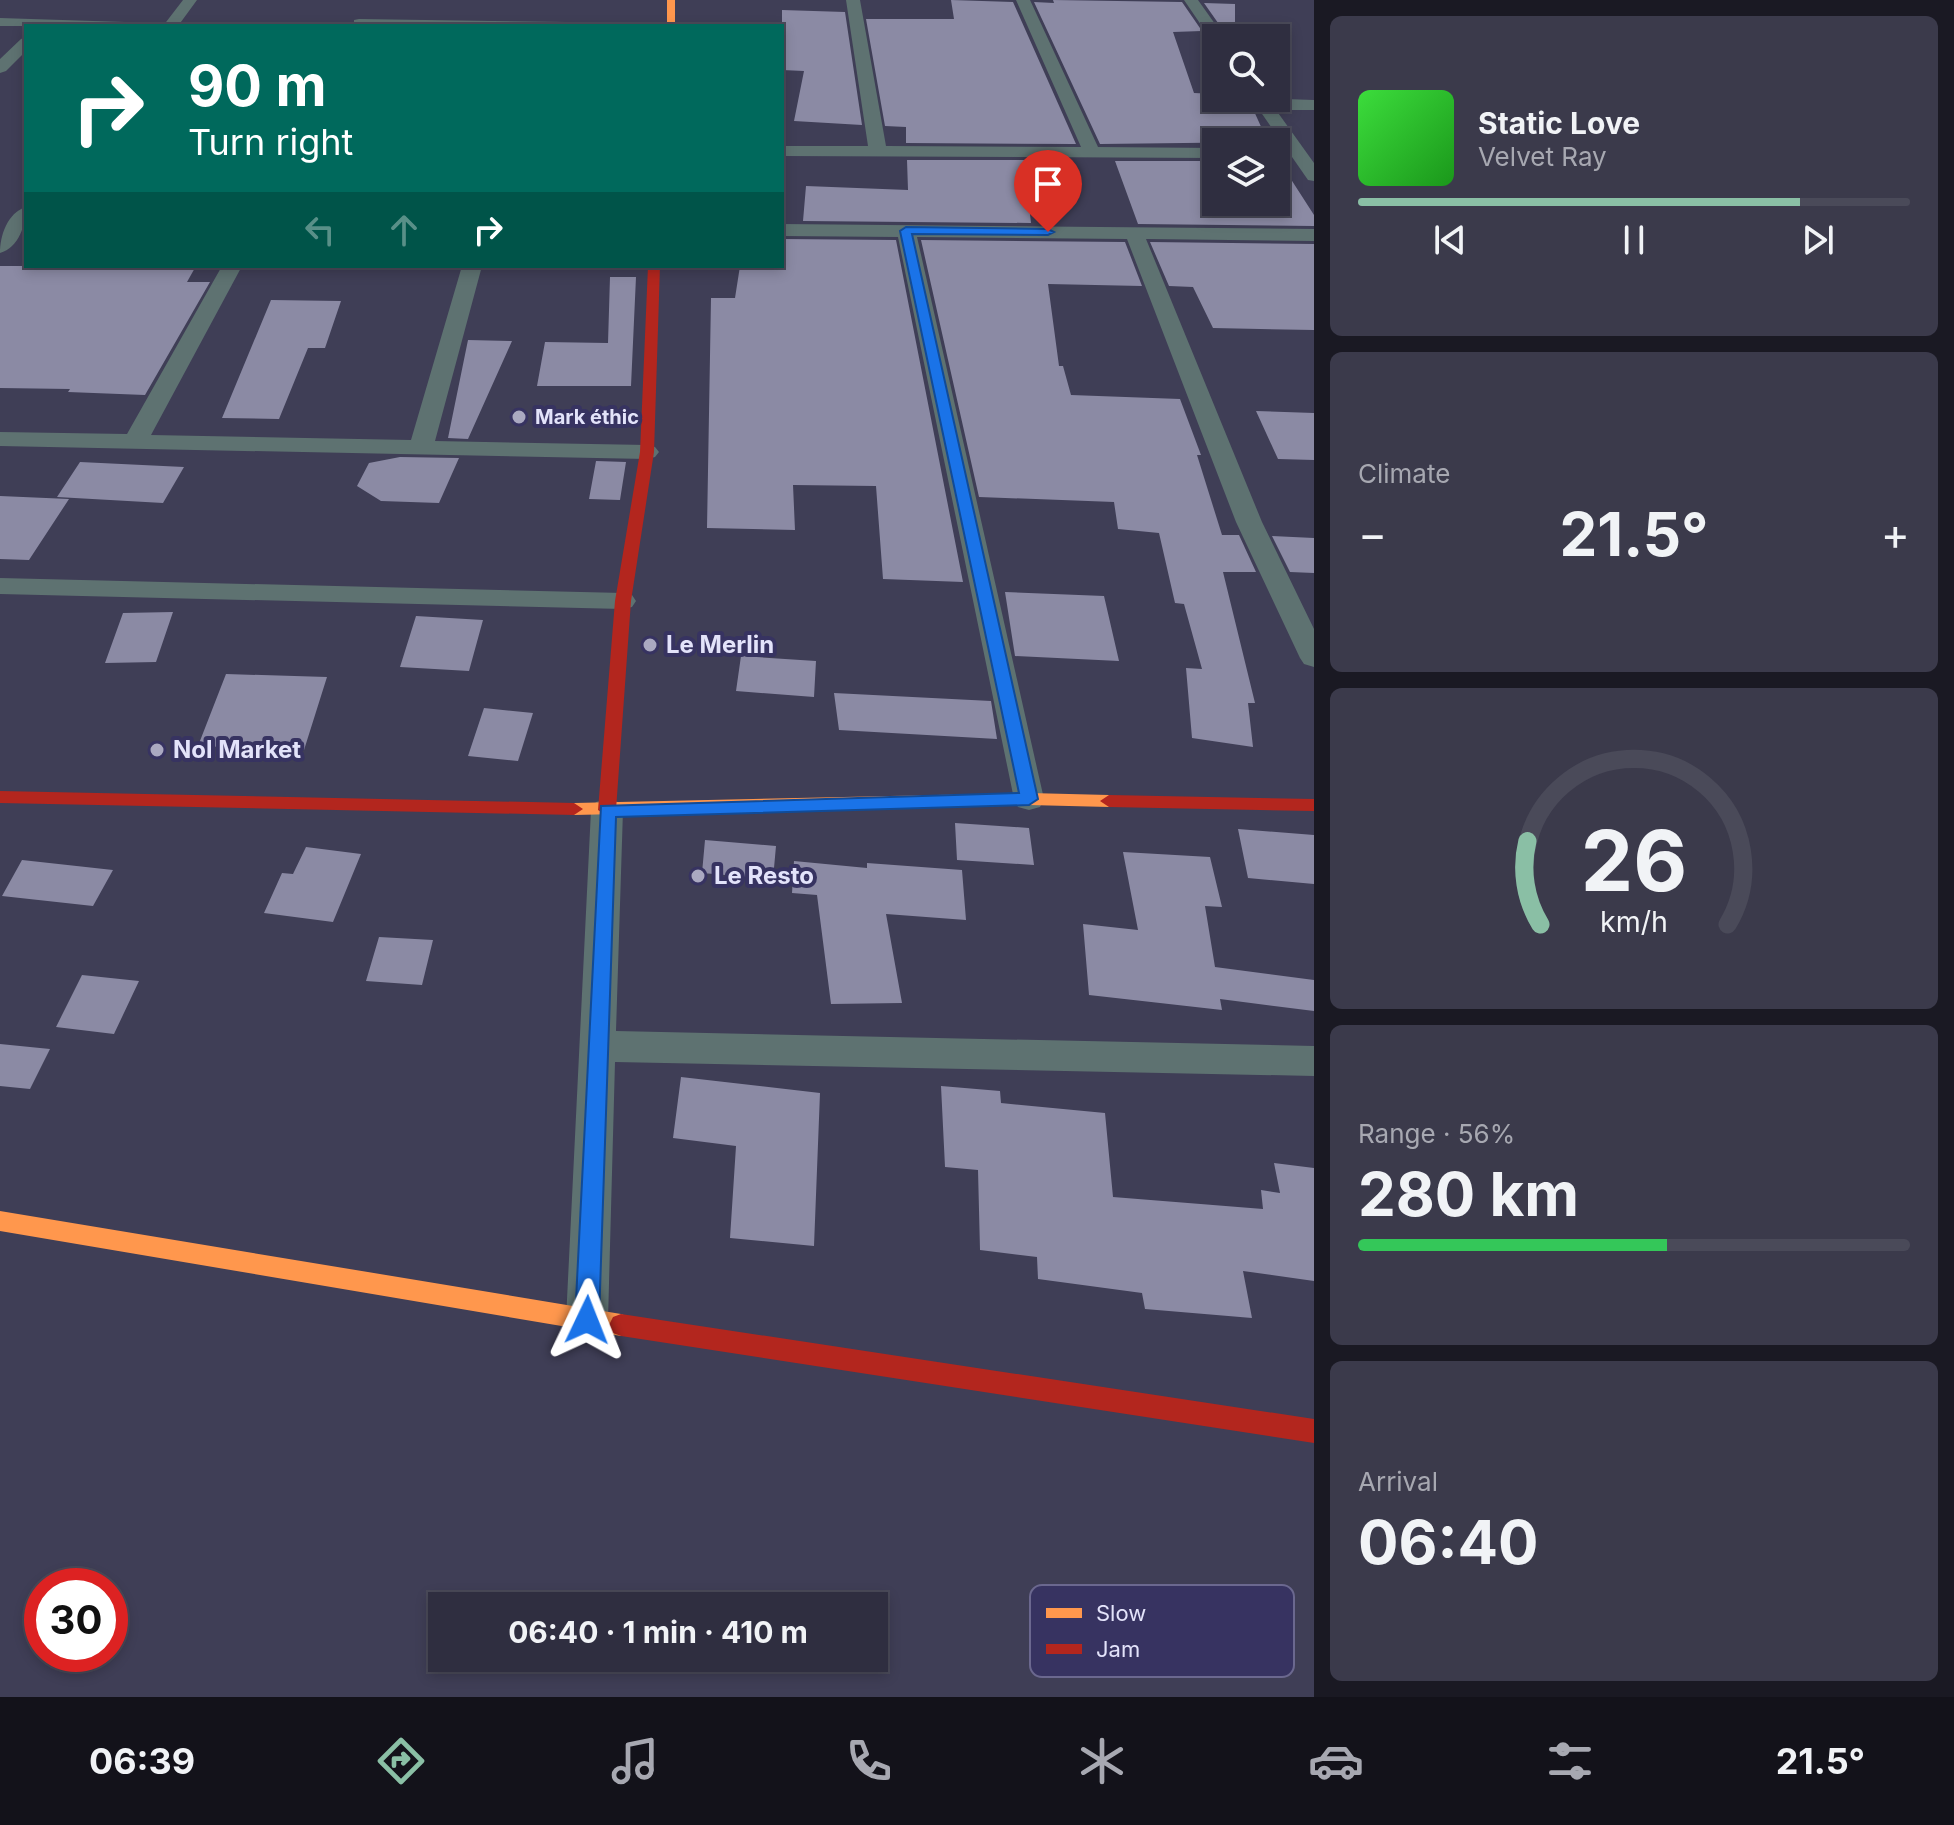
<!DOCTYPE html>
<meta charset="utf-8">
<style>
body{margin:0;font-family:Inter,sans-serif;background:#3b3a4b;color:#f1f3f6;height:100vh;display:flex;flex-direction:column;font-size:30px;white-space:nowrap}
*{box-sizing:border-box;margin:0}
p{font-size:26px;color:#a7a8b1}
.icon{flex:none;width:44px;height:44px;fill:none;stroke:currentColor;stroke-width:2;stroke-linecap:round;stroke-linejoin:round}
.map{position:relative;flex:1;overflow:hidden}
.sheet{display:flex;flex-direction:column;gap:16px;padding:16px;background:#1a1923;width:640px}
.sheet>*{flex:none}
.hud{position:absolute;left:24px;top:24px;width:760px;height:244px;border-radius:0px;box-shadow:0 4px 12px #0003,0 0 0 2px #4a4a59;background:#00695c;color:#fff;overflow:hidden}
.fabs{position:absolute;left:1202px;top:24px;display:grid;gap:16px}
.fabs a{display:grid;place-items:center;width:88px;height:88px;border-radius:0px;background:#2f2e40;box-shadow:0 4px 12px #0003,0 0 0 2px #4a4a59;font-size:40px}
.speed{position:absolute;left:24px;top:1568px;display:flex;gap:16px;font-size:40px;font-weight:700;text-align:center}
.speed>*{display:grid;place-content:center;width:104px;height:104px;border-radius:50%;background:#2f2e40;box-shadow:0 4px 12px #0003,0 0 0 2px #4a4a59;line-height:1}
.speed .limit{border:12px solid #d22;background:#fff;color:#111}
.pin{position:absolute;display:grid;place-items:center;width:68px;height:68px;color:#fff;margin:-82px -34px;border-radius:50% 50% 50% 0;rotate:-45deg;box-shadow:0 0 8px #0007}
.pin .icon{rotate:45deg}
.me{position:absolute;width:88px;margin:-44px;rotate:2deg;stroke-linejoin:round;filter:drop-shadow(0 0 6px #0008)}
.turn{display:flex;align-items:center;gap:28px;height:168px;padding:0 32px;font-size:36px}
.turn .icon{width:104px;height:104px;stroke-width:2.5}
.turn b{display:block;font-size:56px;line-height:68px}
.lanes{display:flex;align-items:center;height:76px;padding:0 32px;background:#0003;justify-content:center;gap:40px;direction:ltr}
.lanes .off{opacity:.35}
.big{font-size:60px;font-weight:700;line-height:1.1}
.sheet .widget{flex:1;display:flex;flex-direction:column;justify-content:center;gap:12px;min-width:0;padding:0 28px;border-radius:12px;background:#3b3a4b}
.sheet .dial{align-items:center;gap:0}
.dial svg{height:208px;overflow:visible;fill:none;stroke:#4a4a59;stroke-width:7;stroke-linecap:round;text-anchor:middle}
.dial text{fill:#f1f3f6;stroke:none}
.song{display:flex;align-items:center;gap:24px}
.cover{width:96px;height:96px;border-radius:12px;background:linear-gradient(135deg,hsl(120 70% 55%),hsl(120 70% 35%))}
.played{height:8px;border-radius:4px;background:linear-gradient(90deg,#8abfa5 80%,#4a4a59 80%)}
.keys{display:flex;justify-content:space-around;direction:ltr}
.heat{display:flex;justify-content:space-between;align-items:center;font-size:44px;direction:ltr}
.charge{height:12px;border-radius:6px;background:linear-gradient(90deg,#34c759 56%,#4a4a59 0)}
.trip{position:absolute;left:428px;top:1592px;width:460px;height:80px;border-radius:0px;background:#2f2e40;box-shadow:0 4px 12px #0003,0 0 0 2px #4a4a59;font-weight:700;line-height:80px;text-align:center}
.tab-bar{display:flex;height:128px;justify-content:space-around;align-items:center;background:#13121a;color:#a7a8b1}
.tab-bar .icon{width:56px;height:56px}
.tab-bar .active{color:#8abfa5}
.tab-bar b{font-size:36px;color:#f1f3f6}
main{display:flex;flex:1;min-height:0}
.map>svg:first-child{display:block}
</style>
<main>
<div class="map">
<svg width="1314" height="1697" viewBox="0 0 1314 1697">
<rect width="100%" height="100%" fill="#3f3e56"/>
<path fill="#8b8aa4" d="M951,0l62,2 63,142 -170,-1v-16l-21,-1 -19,-107h88z
M1053,0l129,2 20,29 -29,1 21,61 22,1v4h32l20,44 -168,2 -66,-142 20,1z
M1204,3l31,1v26h-12z
M782,10l63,2 17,113 -68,-4 10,-50 -22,-1z
M1276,156l38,59v11l-176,-2 -23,-63h101v41h60z
M907,160h117l7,63 -228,-2 3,-35 102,4z
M782,239l114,1 67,342 -80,-3 -7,-93 -83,-1 2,45 -88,-2 4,-230h24l5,-32 42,2z
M921,240l204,2 17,44 -94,-2 11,82h4l8,29 109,4 21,56h-4l25,80h17l17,37h-33l32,131h-7l5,44 -61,-9 -6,-70 16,1 -18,-65 -9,-1 -16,-70 -41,-4 -4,-27 -135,-5z
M1150,242l164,2v86l-101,-2 -20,-41 -24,-1z
M0,266h196l-9,16h23l-65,113 -77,-3 2,-3 -70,-1z
M610,277h26l-5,109h-94l8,-44 63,1z
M271,300l70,1 -16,47h-17l-29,71 -57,-1z
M468,340l44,1 -44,98 -20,-1z
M1256,411l58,2v47l-36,-1z
M400,457l59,1 -20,45 -58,-2 -24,-15 12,-23z
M596,461l30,1 -6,38 -31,-1z
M80,462l104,5 -21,36 -106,-6z
M0,496l69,3 -40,61 -29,-1z
M1272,536l42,2v35l-24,-1z
M1005,592l99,4 15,65 -104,-5z
M173,612l-17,50 -51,1 18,-50z
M416,616l67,4 -14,51 -69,-4z
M741,656l75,5 -2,36 -78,-6z
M226,674l101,3 -23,73 -106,-4z
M834,693l157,8 6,38 -158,-9z
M484,708l49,5 -15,48 -50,-5z
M955,823l74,5 5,37 -77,-5z
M1238,829l76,6v49l-66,-6z
M705,840l71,6 -3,33 -71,-6z
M306,847l55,7 -28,68 -69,-9 18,-40 11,1z
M1123,852l87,5 12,50 -17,-1 10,61 99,13v31l-94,-12 2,11 -133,-15 -6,-71 55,6z
M22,860l91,10 -20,36 -91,-10z
M794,861l73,7v-5l95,7 4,50 -80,-6 16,89 -71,1 -14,-109 -25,-2z
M379,937l54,3 -11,45 -56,-4z
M82,975l57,6 -25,53 -58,-7z
M0,1044l50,5 -20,40 -30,-3z
M681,1077l139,16 -6,153 -84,-8 6,-92 -63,-8z
M941,1086l59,5 1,12 104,10 8,84 150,12 -2,-19 19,3 -6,-30 40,5v113l-71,-10 9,47 -107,-9 -3,-16 -104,-14 -1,-22 -57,-7 -2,-80 -33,-3z"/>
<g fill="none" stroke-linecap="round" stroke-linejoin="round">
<path fill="#5e7271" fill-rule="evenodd" d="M183,0h14l-19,26h-15z
M846,0h14l26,146 195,1 -65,-147h14l68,147 118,1v10l-434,-2v-10h86z
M1184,0h14l27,38 -13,3z
M0,18l125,4 7,4h-132z
M359,19l208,3 7,4h-220v-6z
M26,37v14l-20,20 -6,2v-14l21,-20z
M1251,98l63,2v10h-38l38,53v18l-6,-1z
M26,207c0,17 -7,41 -26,46 0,-17 7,-40 26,-46z
M782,224l532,5v12l-168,-2 116,283 52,107v38l-10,-3 -4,-6 -64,-136 -109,-283 -210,-2 127,562 -4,8 -11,3 -11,-3 -4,-8 -116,-562 -116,-1z
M222,266h20l-91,169 260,5 51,-174h20l-47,175 212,4 8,2 4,5 -4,5 -8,2 -647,-13v-14l127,2z
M0,578l623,15 9,2 4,6 -4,6 -9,2 -623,-15z
M607,799l11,3 5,8 -7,221 698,15v30l-699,-14 -7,258 -6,14 -15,6 -15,-6 -6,-14 25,-510 5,-8z"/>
<path fill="#ff974d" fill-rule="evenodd" d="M667,0h8v26h-8z
M1029,793l80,2 9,6 -9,6 -80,-2 -455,10 -9,-6 9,-6z
M0,1211l621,103 8,3 4,8 -4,8 -8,3 -621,-105z"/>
<path fill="#b3261e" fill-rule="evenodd" d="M648,266h12l-6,186 -23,149 -15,209 -9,6 -9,-6 17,-209 25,-149z
M0,791l574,12 9,6 -9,6 -574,-12z
M1109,795l205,4v12l-205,-4 -9,-6z
M621,1314l693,105v24l-693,-107 -8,-3 -4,-8 4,-8z"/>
</g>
<path fill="#1a73e8" stroke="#114b97" stroke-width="2" d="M906,227l142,2 6,3 -6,3 -136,-1 126,565 -9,6 -413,12 -17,503 -3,8 -9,4 -8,-4 -4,-8 26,-514 418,-13 -119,-562z"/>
<g fill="#aaa9c1" stroke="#373361" stroke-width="3">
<circle cx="519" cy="417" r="8"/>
<circle cx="650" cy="645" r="8"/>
<circle cx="157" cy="750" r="8"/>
<circle cx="698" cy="876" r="8"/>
</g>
<g text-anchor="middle" stroke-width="8" stroke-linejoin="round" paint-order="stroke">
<g font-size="20" font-weight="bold" fill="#e3e3fa" stroke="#373361" text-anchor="start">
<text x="535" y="424">Mark éthic</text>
</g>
<g font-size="24" font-weight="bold" fill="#e3e3fa" stroke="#373361" text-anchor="start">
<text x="666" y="653">Le Merlin</text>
<text x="173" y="758">Nol Market</text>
<text x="714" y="884">Le Resto</text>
</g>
</g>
<rect x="1030" y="1585" width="264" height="92" rx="12" fill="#373361" stroke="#6b688f" stroke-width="2"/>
<rect x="1046" y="1608" width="36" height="10" fill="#ff974d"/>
<rect x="1046" y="1644" width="36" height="10" fill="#b3261e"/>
<g font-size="22" fill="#e3e3fa">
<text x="1096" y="1621">Slow</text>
<text x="1096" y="1657">Jam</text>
</g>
</svg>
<div class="fabs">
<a><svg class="icon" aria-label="search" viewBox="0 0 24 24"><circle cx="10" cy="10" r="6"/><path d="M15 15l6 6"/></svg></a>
<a><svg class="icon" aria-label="layers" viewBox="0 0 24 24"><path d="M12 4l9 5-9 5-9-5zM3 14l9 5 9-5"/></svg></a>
</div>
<div class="speed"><div class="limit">30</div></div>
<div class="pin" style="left:1048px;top:232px;background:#d93025"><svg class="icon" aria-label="arrive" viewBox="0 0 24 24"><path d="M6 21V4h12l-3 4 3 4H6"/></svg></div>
<svg class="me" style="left:587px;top:1320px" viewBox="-20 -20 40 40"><path d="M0-17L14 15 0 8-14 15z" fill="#1a73e8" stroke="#fff" stroke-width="4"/></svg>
<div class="trip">06:40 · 1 min · 410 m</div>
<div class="hud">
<div class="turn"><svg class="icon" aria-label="right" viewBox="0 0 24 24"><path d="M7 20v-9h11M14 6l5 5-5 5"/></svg><div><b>90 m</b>Turn right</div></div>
<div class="lanes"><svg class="icon off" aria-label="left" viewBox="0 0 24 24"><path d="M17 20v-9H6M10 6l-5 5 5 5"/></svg><svg class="icon off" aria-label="ahead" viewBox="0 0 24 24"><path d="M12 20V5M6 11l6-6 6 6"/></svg><svg class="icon" aria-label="right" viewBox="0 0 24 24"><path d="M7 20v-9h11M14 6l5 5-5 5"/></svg></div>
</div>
</div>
<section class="sheet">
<div class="widget">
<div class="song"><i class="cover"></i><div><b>Static Love</b><p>Velvet Ray</p></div></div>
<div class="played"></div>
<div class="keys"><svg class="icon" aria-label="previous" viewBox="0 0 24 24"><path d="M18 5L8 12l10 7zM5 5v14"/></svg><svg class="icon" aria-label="pause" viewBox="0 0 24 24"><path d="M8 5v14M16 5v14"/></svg><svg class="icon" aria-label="next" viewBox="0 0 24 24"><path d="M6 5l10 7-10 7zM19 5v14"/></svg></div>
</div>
<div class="widget"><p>Climate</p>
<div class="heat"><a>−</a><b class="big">21.5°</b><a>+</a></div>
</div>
<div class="widget dial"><svg viewBox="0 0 100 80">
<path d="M14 69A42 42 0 1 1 86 69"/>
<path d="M14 69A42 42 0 0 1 9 37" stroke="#8abfa5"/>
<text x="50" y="56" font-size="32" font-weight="700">26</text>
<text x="50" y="72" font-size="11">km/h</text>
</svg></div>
<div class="widget"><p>Range · 56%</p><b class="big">280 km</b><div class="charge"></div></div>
<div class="widget"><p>Arrival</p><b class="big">06:40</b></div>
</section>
</main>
<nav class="tab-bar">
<b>06:39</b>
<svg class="icon active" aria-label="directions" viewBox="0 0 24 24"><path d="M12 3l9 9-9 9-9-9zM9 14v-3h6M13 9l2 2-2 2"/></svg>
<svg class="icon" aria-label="music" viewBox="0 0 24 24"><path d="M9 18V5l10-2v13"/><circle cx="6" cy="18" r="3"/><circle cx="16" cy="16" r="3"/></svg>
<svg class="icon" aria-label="phone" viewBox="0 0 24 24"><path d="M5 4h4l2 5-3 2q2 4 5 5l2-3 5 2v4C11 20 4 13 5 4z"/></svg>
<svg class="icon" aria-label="climate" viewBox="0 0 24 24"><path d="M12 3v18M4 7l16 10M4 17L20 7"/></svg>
<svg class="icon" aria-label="car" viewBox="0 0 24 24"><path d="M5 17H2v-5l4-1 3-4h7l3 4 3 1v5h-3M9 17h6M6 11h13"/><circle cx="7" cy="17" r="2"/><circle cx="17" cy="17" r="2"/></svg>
<svg class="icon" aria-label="filters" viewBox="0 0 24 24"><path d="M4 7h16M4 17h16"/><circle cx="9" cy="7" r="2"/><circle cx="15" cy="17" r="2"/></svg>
<b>21.5°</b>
</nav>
